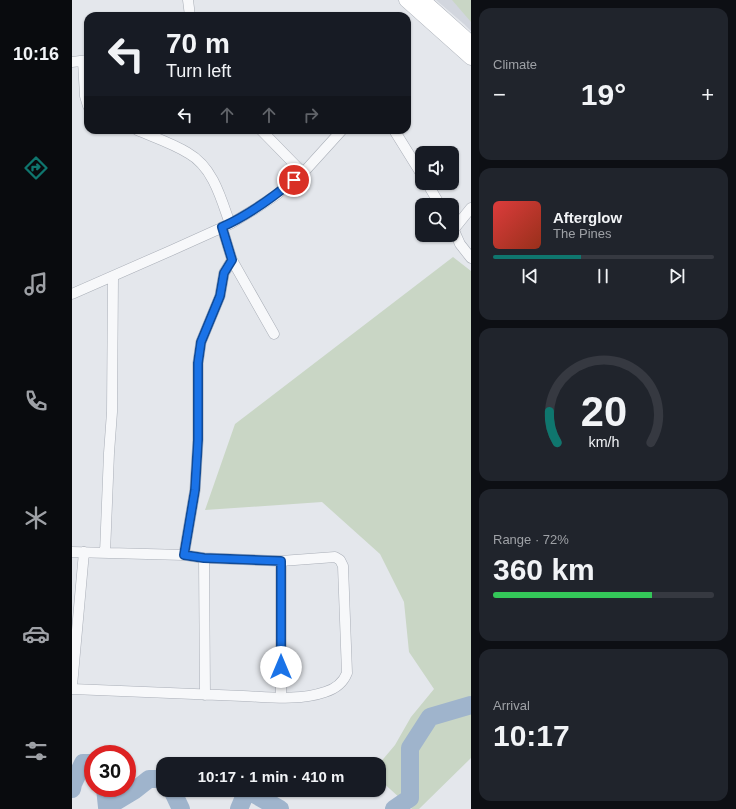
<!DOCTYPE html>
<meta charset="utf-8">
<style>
body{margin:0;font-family:Helvetica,sans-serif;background:#20242c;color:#f1f3f6;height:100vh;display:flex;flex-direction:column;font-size:15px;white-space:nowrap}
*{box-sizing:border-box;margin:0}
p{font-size:13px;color:#9ea1a6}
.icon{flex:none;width:22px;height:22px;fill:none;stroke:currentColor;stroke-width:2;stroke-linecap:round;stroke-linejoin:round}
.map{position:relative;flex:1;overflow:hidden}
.sheet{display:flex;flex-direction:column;gap:8px;padding:8px;background:#0d0f14;width:265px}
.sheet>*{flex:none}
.banner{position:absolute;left:12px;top:12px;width:327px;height:122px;border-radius:12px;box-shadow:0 1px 3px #0004;background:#171b24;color:#f1f3f6;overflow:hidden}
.tools{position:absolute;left:343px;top:146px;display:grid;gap:8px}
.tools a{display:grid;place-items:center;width:44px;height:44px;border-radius:8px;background:#171b24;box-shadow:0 1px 3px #0004;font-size:20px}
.speed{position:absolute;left:12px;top:745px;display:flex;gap:8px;font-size:20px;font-weight:700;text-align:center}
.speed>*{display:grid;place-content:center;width:52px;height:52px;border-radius:50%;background:#171b24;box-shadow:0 1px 3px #0004;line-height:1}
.speed .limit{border:6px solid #d22;background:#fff;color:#111}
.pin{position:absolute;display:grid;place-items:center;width:34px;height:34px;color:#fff;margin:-17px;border:2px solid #fff;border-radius:50%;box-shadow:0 1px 4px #0007}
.me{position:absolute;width:44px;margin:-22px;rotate:0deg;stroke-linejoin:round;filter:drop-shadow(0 0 3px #0008)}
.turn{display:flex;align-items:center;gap:14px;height:84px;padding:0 16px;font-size:18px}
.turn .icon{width:52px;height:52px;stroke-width:2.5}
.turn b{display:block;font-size:28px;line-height:34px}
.lanes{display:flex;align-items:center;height:38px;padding:0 16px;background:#0003;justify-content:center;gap:20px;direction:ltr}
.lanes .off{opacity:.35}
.big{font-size:30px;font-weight:700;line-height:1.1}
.sheet .tile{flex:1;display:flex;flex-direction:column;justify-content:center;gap:6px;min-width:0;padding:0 14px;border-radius:12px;background:#20242c}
.sheet .dial{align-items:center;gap:0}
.dial svg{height:104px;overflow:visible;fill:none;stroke:#363941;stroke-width:7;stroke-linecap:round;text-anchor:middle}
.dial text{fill:#f1f3f6;stroke:none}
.song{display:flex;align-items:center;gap:12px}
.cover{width:48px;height:48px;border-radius:6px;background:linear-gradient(135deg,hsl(0 70% 55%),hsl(10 70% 35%))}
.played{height:4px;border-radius:2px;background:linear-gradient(90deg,#0f766e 40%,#363941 40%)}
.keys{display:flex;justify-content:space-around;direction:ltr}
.heat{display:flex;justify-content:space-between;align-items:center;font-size:22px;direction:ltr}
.charge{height:6px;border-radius:3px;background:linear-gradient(90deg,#34c759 72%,#363941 0)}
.trip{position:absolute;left:84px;top:757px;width:230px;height:40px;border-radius:12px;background:#171b24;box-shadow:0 1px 3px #0004;font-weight:700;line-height:40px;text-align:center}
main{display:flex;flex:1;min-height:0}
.menu{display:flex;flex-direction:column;width:72px;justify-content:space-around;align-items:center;background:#090b0e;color:#9ea1a6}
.menu .icon{width:28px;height:28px}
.menu .selected{color:#0f766e}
.menu b{font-size:18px;color:#f1f3f6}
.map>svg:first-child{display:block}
</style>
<main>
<nav class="menu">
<b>10:16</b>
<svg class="icon selected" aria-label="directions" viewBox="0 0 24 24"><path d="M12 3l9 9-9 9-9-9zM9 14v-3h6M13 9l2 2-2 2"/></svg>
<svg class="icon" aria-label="music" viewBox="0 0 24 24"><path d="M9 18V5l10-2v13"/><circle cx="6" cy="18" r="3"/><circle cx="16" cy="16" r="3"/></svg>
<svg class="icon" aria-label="phone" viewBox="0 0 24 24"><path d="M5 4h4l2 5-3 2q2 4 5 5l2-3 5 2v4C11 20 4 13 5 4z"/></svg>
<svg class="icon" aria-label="climate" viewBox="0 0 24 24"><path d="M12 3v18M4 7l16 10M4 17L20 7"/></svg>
<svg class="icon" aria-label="car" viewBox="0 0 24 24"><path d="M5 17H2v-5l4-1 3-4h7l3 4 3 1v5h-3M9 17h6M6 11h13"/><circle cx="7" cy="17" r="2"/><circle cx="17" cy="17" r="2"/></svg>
<svg class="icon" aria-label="filters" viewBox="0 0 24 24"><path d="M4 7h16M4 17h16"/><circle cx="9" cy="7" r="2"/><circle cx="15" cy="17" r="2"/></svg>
</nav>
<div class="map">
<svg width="399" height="809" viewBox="0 0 399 809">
<rect width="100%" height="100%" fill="#e4e7ec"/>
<path fill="#d2d6de" d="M364,0h35v31l-7,-7z"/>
<path fill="#c9d6c5" d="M380,0h19v22z
M381,257l18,14v487l-52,51h-7l-33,-30v-15l16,-19 16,-28 23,-28 -25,-37 -5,-50 -24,-48 -58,-52 -117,8 30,-86z"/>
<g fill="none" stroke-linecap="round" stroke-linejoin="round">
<path stroke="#9fb4cc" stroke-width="18" d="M33,788l2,19 28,-17 14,-11h14
M0,789l1,-5 10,-21h10
M100,790l9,19
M167,809l8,-19 33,19
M322,809l16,-11v-50l20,-31 41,-12"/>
<defs>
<path id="street" d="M116,0l2,16
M11,61l2,35 3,10
M0,62l16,-2
M65,130c16,7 35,13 51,23 25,14 33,45 42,71
M189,130l42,43
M322,130l28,45
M355,183l13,22
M380,226l8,18 11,14
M150,227l10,33 42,74
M382,229l17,-21
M0,294l98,-43 60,-27 25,-15 21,-14 27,-22 39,-43
M0,552l112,3 20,3 77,3 54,-4 5,3 3,6 4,107c-4,10 -12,16 -22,19 -26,9 -56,5 -82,4 -57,-2 -114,-5 -171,-7
M33,553l4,-100 3,-41 1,-135
M112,555l11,-65 3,-50v-77l3,-21 19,-46 4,-23 8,-13
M132,558l1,137
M209,561v136
M0,686l12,-134"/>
<path id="secondary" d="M334,0l65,58
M351,0l48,43"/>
</defs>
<use href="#street" stroke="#a9aeb7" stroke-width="11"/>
<use href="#secondary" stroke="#a9aeb7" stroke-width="15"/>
<use href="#street" stroke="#f7f8fa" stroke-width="10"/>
<use href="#secondary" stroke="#fff" stroke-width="14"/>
</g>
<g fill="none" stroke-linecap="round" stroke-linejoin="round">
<defs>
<path id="route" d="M209,667v-106l-77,-3 -20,-3 11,-65 3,-50v-77l3,-21 19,-46 4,-23 8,-13 -10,-33c27,-12 50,-29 72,-47"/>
</defs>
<use href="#route" stroke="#114b97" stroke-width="10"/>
<use href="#route" stroke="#1a73e8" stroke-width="7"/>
</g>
</svg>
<div class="tools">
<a><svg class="icon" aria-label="sound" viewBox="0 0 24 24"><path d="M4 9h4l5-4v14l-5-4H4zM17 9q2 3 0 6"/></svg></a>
<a><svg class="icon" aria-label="search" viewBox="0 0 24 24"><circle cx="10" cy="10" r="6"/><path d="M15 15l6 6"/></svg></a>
</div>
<div class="speed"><div class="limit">30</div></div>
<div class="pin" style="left:222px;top:180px;background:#d93025"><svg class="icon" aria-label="arrive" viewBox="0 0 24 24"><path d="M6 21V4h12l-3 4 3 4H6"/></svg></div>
<svg class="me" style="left:209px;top:667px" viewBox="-20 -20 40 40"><circle r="19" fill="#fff"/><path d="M0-13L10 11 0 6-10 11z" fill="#1a73e8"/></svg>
<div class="trip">10:17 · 1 min · 410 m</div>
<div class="banner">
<div class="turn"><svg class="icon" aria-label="left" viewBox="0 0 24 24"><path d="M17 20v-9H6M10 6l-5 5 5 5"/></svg><div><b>70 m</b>Turn left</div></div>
<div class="lanes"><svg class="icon" aria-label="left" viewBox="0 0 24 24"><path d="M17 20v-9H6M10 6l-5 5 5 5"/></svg><svg class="icon off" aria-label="ahead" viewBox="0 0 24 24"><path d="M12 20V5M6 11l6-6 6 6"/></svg><svg class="icon off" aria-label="ahead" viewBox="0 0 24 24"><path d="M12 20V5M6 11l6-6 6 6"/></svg><svg class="icon off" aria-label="right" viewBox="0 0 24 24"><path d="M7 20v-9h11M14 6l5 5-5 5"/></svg></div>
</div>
</div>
<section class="sheet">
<div class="tile"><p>Climate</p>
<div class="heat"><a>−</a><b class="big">19°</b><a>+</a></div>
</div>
<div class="tile">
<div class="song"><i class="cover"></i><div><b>Afterglow</b><p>The Pines</p></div></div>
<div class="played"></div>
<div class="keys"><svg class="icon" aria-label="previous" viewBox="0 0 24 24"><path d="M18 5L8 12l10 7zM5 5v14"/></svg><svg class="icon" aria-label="pause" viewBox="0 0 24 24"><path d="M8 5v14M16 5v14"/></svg><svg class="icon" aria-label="next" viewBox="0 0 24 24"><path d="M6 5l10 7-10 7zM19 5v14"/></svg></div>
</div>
<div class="tile dial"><svg viewBox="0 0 100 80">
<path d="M14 69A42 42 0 1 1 86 69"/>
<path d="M14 69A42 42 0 0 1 8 45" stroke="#0f766e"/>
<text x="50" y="56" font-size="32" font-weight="700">20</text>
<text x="50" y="72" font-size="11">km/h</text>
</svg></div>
<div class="tile"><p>Range · 72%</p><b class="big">360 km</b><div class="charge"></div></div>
<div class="tile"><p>Arrival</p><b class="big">10:17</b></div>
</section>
</main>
